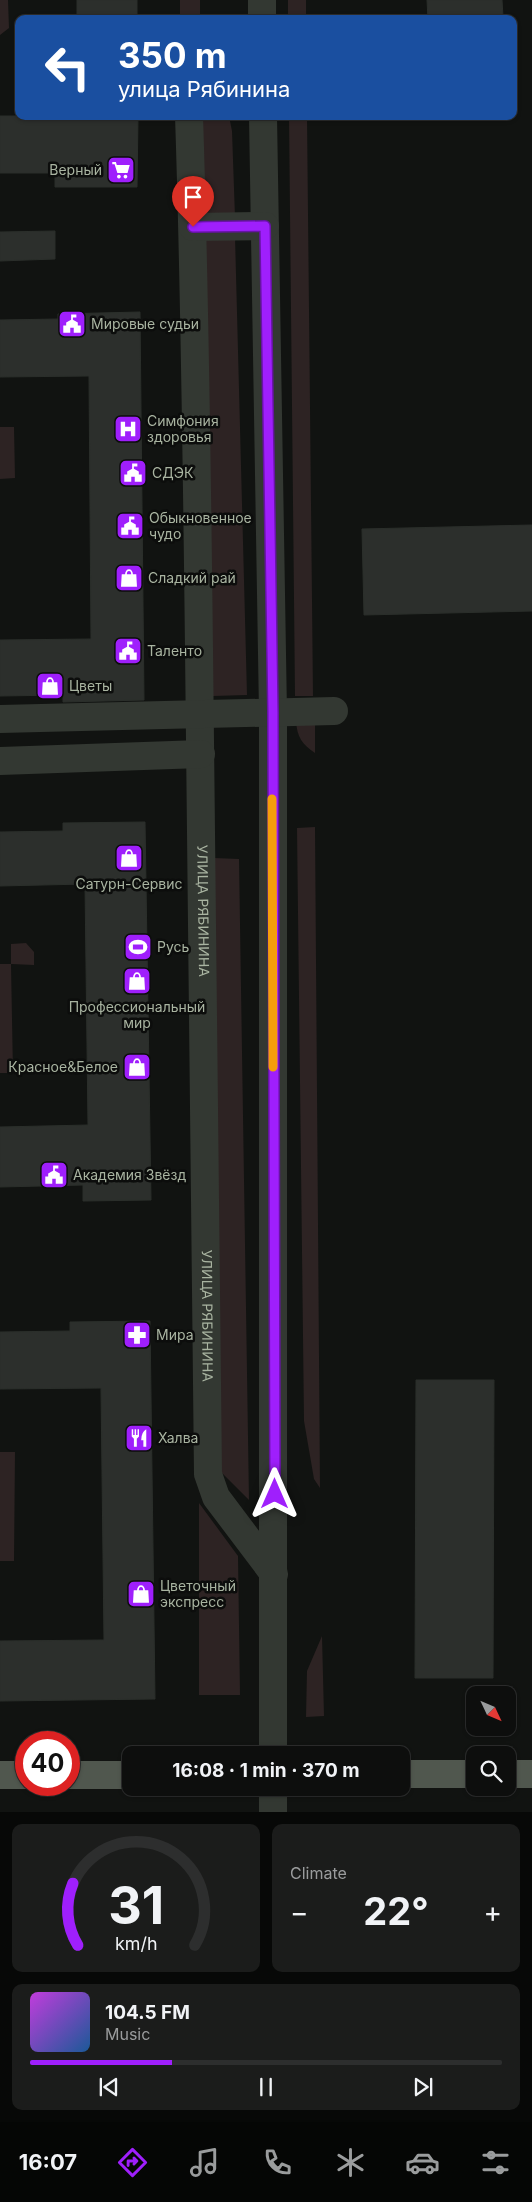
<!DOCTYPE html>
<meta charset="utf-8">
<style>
body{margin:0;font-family:Inter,sans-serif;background:#1b1c1b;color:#f1f3f6;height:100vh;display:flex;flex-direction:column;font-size:19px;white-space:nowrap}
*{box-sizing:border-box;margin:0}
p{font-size:16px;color:#9a9c9d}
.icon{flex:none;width:28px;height:28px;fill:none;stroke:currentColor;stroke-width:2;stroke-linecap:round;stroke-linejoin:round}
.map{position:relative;height:1812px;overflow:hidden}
.details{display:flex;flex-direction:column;gap:12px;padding:12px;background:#070807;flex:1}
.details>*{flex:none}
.hud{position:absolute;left:15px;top:15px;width:502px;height:105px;border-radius:10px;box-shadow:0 1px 4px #0004,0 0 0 1px #2d2e2e;background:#1a4fa0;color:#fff;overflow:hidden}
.needle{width:32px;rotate:134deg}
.controls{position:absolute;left:466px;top:1686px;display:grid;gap:10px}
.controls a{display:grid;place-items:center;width:50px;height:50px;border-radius:10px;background:#0d0e0d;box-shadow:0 1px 4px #0004,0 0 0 1px #2d2e2e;font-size:25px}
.speed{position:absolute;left:15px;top:1731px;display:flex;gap:10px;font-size:25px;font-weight:700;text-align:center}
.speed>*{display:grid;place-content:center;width:65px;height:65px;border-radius:50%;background:#0d0e0d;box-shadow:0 1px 4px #0004,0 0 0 1px #2d2e2e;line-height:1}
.speed .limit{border:8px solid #d22;background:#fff;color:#111}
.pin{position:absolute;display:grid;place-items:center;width:42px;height:42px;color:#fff;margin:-51px -21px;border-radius:50% 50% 50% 0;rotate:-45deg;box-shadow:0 0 5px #0007}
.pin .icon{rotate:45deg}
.me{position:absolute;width:55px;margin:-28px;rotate:0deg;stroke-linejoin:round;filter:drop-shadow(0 0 4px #0008)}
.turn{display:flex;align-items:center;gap:18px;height:105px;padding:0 20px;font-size:22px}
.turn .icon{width:65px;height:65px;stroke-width:2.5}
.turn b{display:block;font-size:35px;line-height:42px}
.big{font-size:38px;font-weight:700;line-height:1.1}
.details .widget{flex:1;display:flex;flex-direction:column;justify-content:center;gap:8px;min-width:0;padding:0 18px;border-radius:10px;background:#1b1c1b}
.details .dial{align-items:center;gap:0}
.dial svg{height:130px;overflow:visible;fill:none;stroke:#2d2e2e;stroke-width:7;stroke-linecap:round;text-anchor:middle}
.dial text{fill:#f1f3f6;stroke:none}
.song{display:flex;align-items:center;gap:15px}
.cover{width:60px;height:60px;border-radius:8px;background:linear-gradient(135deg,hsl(290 70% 55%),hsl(210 70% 35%))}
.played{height:5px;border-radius:2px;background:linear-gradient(90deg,#9f1ffc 30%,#2d2e2e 30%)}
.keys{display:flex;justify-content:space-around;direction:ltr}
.heat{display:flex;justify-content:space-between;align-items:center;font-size:28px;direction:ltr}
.details .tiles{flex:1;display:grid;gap:12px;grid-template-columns:1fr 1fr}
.widget:last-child{grid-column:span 2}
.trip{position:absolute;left:122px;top:1746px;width:288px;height:50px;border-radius:10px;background:#0d0e0d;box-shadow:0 1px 4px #0004,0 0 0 1px #2d2e2e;font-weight:700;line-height:50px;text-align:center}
.tabs{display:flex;height:80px;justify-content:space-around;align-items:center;background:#050605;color:#9a9c9d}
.tabs .icon{width:35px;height:35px}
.tabs .current{color:#9f1ffc}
.tabs b{font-size:22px;color:#f1f3f6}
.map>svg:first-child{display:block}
</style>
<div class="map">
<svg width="532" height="1812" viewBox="0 0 532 1812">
<rect width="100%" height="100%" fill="#111311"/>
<path fill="#2d2323" d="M0,0h8l1,28 -9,7z
M180,0h20v19h-20z
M288,0h18v19h-18z
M202,116h27l3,15 3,86h-30z
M289,116h18l6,580h-18z
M204,236h31l12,459 -34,1z
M0,427h14l1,51 -15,1z
M296,721h19v32c-13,-9 -18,-16 -19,-32z
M315,827l5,661 -6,-9 -10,-58 -7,-593z
M214,858l25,1 10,641 -29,-29z
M26,943l8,9v13l-23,-1 2,109h-13v-109h11v-20z
M0,1452h15l-1,109h-14z
M199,1503l39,53 2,139h-41z
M322,1636l2,80 -18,1 1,-46z"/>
<path fill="#2c2f2c" stroke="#2b2f2b" d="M77,0h60v19h-60z
M427,0h75l1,17 -75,2z
M0,116h138l-1,71h-82v-14h-55z
M55,231v28l-55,2v-29z
M140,312l4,388 -81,2v-7l-63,1v-56l91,-1 -2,-263 -89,1v-57l58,-1v-5z
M532,525v86l-168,4 -2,-86z
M145,822l6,378 -68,1v-16l-83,2v-60l88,-2 -3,-241 -85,2v-54l63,-1v-8z
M150,1321l5,378 -155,2v-60l104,-1 -3,-252 -101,1v-57l70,-1v-9z
M416,1380h78l-1,298h-78z"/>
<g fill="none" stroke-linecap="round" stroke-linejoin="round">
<g stroke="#333832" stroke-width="28">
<path d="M262,0v19"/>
<path id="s1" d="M189,116c6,178 8,355 10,533 5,275 8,550 9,825l8,23 58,77"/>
<path d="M263,116l10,597v1042"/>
<path d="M193,227l72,-1"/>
<path d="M0,719l334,-8"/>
<path d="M0,761l201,-7"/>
<path d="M273,1788v24"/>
</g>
<path stroke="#50574e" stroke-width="28" d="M401,1774h74
M508,1774h24
M0,1775h26
M69,1775h62"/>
</g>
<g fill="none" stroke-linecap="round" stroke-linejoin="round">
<defs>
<path id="route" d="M193,227l72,-1 8,486 2,782"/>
</defs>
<use href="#route" stroke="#6714a4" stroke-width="12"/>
<use href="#route" stroke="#9f1ffc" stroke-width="9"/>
<path stroke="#f59e0b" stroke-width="9" d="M272,799l1,268"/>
</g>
<defs>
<symbol id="supermarket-square" viewBox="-11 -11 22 22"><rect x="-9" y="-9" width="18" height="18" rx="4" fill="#9f1ffc" stroke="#0c0d0c"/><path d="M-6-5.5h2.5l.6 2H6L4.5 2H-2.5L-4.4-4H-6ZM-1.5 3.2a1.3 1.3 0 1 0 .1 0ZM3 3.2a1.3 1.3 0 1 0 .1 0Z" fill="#fff"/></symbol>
<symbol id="civic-square" viewBox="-11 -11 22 22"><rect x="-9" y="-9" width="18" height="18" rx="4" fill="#9f1ffc" stroke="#0c0d0c"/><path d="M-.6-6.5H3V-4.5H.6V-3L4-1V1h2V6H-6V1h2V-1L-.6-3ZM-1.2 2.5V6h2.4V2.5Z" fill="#fff"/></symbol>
<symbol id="hospital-square" viewBox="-11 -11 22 22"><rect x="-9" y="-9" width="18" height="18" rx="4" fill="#9f1ffc" stroke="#0c0d0c"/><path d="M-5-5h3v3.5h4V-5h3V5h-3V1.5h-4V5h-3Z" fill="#fff"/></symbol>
<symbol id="shop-square" viewBox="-11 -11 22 22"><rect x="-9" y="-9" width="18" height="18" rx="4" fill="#9f1ffc" stroke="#0c0d0c"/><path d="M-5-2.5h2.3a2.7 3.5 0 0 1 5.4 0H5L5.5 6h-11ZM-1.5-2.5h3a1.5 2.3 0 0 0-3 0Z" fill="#fff"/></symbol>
<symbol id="stadium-square" viewBox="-11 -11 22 22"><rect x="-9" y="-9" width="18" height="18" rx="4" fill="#9f1ffc" stroke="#0c0d0c"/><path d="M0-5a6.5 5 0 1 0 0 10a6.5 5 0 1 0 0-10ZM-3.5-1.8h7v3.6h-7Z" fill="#fff"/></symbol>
<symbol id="pharmacy-square" viewBox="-11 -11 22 22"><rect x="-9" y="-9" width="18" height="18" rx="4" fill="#9f1ffc" stroke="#0c0d0c"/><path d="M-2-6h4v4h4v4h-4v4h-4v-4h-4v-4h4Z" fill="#fff"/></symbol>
<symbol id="restaurant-square" viewBox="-11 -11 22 22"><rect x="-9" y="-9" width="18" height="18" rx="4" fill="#9f1ffc" stroke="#0c0d0c"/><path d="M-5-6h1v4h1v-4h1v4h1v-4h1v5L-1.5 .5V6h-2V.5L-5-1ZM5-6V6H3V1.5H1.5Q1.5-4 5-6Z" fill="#fff"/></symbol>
</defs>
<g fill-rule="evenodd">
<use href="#supermarket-square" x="105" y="154" width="32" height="32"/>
<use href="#civic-square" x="56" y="308" width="32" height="32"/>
<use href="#hospital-square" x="112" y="413" width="32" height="32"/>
<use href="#civic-square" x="117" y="457" width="32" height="32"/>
<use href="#civic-square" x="114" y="510" width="32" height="32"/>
<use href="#shop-square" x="113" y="562" width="32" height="32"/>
<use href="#civic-square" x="112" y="635" width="32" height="32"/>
<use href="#shop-square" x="34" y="670" width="32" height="32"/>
<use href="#shop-square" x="113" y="842" width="32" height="32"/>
<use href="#stadium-square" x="122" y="931" width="32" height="32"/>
<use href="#shop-square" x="121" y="965" width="32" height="32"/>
<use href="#shop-square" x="121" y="1051" width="32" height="32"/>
<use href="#civic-square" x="38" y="1159" width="32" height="32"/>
<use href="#pharmacy-square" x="121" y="1319" width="32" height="32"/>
<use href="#restaurant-square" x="123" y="1422" width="32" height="32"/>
<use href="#shop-square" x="125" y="1578" width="32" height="32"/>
</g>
<g text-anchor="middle" stroke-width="5" stroke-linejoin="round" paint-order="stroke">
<g font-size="14" fill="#a9b4a1" stroke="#0c0d0c" text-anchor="start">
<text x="102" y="175" text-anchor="end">Верный</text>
<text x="91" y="329">Мировые судьи</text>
<text x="147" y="426">Симфония<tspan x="147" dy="16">здоровья</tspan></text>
<text x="152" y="478">СДЭК</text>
<text x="149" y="523">Обыкновенное<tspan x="149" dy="16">чудо</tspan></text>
<text x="148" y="583">Сладкий рай</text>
<text x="147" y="656">Таленто</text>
<text x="69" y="691">Цветы</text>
<text x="129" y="889" text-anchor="middle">Сатурн-Сервис</text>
<text x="157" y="952">Русь</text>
<text x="137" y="1012" text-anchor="middle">Профессиональный<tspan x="137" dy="16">мир</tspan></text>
<text x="118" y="1072" text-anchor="end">Красное&amp;Белое</text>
<text x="73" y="1180">Академия Звёзд</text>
<text x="156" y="1340">Мира</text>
<text x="158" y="1443">Халва</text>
<text x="160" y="1591">Цветочный<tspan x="160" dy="16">экспресс</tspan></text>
</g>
<g font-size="14" fill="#a9b4a1" stroke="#0c0d0c">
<text dy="5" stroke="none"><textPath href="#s1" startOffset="795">УЛИЦА РЯБИНИНА</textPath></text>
<text dy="5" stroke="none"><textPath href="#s1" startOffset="1200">УЛИЦА РЯБИНИНА</textPath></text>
</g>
</g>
</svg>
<div class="controls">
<a><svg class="needle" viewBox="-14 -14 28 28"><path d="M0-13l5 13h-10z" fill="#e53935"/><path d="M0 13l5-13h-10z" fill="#9a9c9d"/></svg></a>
<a><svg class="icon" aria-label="search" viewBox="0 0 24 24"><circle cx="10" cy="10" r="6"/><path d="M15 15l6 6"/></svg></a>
</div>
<div class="speed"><div class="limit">40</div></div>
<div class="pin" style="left:193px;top:227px;background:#d93025"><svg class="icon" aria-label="arrive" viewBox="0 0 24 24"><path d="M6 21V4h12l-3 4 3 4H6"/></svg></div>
<svg class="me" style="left:275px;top:1494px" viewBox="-20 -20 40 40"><path d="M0-17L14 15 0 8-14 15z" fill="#9f1ffc" stroke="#fff" stroke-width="4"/></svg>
<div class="trip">16:08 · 1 min · 370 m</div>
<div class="hud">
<div class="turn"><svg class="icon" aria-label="left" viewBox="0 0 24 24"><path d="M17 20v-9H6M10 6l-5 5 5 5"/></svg><div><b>350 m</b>улица Рябинина</div></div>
</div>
</div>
<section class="details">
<div class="tiles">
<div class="widget dial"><svg viewBox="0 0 100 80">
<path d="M14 69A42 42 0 1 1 86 69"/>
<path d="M14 69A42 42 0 0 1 11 31" stroke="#9f1ffc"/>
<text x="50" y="56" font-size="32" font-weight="700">31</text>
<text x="50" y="72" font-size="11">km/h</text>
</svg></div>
<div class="widget"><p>Climate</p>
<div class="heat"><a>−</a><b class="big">22°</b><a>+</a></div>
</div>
<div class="widget">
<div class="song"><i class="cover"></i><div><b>104.5 FM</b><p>Music</p></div></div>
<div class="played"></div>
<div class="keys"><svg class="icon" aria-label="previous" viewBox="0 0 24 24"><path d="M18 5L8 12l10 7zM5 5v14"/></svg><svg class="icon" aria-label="pause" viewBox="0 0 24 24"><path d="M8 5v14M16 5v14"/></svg><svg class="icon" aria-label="next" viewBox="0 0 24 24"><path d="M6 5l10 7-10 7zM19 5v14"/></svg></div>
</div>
</div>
</section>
<nav class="tabs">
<b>16:07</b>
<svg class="icon current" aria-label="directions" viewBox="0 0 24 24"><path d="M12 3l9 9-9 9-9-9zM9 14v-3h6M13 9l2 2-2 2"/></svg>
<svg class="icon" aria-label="music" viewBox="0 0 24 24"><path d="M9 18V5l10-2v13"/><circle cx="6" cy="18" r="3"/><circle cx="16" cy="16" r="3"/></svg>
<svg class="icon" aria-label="phone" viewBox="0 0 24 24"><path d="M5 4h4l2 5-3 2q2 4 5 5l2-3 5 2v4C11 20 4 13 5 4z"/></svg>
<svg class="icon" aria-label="climate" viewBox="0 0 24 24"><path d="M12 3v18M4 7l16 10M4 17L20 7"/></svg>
<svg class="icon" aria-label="car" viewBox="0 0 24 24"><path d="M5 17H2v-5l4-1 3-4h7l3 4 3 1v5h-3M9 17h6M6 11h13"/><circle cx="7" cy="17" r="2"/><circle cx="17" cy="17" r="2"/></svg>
<svg class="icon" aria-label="filters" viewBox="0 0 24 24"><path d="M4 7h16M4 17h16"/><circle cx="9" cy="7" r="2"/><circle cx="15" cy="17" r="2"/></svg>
</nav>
